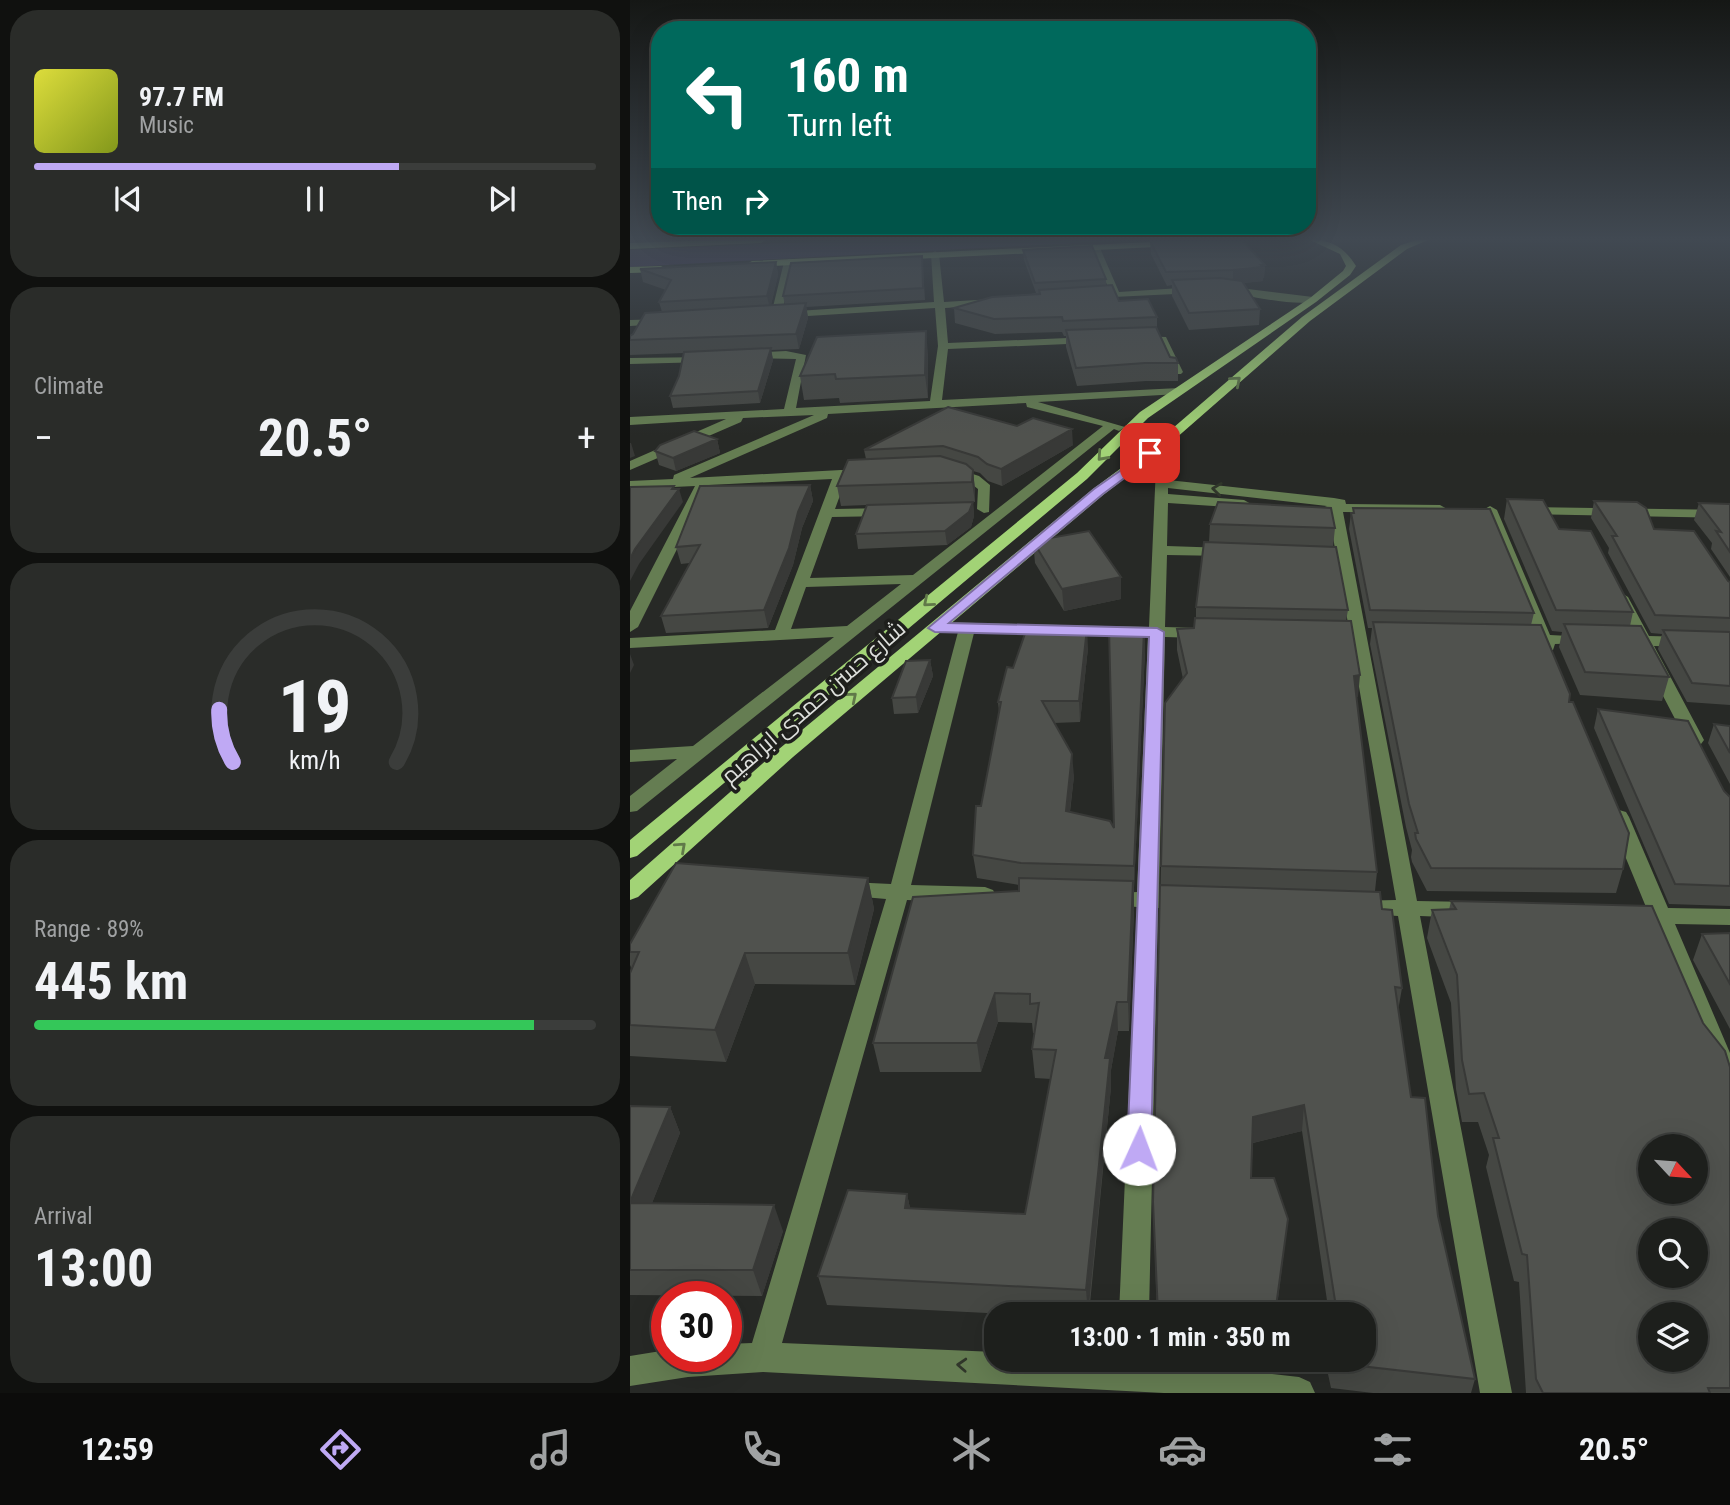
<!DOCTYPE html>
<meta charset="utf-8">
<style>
body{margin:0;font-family:"Roboto Condensed",Cairo,sans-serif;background:#2a2c29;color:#f1f3f6;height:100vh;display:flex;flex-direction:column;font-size:26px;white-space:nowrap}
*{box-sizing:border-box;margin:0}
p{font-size:23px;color:#a0a2a3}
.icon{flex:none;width:38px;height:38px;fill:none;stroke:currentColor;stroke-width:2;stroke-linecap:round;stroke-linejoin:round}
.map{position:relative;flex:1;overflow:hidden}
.side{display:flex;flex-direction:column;gap:10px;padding:10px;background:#10110f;width:630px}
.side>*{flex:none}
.banner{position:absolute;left:21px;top:21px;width:665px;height:214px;border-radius:28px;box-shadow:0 7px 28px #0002,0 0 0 2px #3b3d3b;background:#00695c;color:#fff;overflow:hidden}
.needle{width:46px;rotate:116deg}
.controls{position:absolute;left:1008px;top:1134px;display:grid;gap:14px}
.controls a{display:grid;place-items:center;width:70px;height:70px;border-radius:50%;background:#1d1f1c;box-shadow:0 7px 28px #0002,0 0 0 2px #3b3d3b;font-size:35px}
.speed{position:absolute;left:21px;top:1281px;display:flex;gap:14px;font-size:35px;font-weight:700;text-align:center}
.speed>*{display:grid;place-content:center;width:91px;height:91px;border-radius:50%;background:#1d1f1c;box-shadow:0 7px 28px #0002,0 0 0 2px #3b3d3b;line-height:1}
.speed .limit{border:10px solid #d22;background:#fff;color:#111}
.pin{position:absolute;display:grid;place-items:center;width:60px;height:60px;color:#fff;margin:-30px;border-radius:14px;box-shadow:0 4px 10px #0006}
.me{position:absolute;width:77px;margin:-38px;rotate:2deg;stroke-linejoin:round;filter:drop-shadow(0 0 5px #0008)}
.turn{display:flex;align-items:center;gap:24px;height:147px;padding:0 21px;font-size:32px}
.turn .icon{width:91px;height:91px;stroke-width:2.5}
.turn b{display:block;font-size:49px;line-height:60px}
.then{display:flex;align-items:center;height:66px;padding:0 21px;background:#0003;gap:14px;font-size:26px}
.big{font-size:52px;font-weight:700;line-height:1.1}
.side .card{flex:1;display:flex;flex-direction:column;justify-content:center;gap:10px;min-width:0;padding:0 24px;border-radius:28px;background:#2a2c29}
.side .dial{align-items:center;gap:0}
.dial svg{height:182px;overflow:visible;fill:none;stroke:#3b3d3b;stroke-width:7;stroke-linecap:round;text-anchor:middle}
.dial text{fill:#f1f3f6;stroke:none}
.song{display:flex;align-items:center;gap:21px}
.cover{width:84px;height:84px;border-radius:10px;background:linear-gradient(135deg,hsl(60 70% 55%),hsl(70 70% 35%))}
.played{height:7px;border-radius:4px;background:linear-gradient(90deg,#bfa9f4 65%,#3b3d3b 65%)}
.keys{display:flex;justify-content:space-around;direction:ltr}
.heat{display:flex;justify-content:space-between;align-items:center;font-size:38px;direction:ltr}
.charge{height:10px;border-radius:5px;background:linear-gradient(90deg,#34c759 89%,#3b3d3b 0)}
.trip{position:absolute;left:354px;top:1302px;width:392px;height:70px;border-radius:28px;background:#1d1f1c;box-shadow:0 7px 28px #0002,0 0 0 2px #3b3d3b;font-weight:700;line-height:70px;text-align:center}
.tabs{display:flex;height:112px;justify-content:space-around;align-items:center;background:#0c0c0b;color:#a0a2a3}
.tabs .icon{width:49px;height:49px}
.tabs .on{color:#bfa9f4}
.tabs b{font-size:32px;color:#f1f3f6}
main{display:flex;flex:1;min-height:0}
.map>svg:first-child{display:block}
</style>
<main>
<section class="side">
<div class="card">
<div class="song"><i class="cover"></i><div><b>97.7 FM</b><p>Music</p></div></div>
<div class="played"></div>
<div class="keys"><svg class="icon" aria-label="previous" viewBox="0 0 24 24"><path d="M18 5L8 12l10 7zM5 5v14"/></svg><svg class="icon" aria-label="pause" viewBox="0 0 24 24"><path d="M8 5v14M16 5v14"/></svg><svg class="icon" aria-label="next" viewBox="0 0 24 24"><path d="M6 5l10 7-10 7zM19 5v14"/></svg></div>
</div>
<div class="card"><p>Climate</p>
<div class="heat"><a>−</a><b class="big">20.5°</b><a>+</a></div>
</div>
<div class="card dial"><svg viewBox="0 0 100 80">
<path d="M14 69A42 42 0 1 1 86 69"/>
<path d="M14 69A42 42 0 0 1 8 46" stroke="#bfa9f4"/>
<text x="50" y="56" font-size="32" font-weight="700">19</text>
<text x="50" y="72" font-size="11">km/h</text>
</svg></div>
<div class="card"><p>Range · 89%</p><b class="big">445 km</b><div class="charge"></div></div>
<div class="card"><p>Arrival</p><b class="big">13:00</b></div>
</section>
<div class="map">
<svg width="1100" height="1393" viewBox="0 0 1100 1393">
<rect width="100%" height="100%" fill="#272926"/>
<path fill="#443563" d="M217,240h283l-500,27v-17z"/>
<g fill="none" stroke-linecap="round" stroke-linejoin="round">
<path fill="#657d52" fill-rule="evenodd" d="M466,245l4,3 19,44 77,-5 5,3 -5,3 -104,5v-4l18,-2 -18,-44z
M305,251l4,3 5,48 49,-3 5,3 -5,3 -48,3 3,35 142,-6 5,3 -5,3 -142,6 -6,51 237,-12 6,3 -6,3 -141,8 87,25 -6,4 -5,-2 -477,382 -7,1v-16l47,-37 -47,3v-12l63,-4 141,-109 -204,11v-10l145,-8 57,-151 -123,6 -71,142 -8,5v-21l65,-125 -65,3v-8l43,-2 1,-4 140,-60 -71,3 -2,4 -111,48v-9l96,-42 -96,6v-8l154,-8 12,-50 -51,-1v-4l4,-1 37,-2 20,4 -10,53 134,-7 8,-55 -3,-38 -159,10 -5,-3 13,-53 5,-3 5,3 -12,50 152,-10 -3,-48zM396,403l1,4 76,19 -190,149 -103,3 22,-61 56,-1 7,-4 -7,-4 -53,1 11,-30 23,-2v-6l-28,-1 -151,8 137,-60 1,-4zM271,584l-54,42 -56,3 15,-42z
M594,286l89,11 5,3c-15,9 -78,-6 -97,-9v-4z
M35,319l1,2 -5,3 -31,2v-6z
M505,336l31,1 17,35 -2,2h-8l-15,-32 -23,-2z
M81,357v4l-4,1 -77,2v-6z
M533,439l6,4 -1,37 166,18 11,2 1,4 94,1 7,4 -7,4 -97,-1 74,389 55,1 8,2 3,6 -3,6 -8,2 -52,-2 92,477h-32l-82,-477 -46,-3 -3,-6 3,-6 44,-1 -67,-386 -10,-1 -2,-3 10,-4 -159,-18v6l76,6 7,4 -7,4 -76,-5 -1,43 59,2 7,4 -7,4 -59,-1 -2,72 33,1 8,5 -8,5 -33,-1 -6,256 30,3 3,5 -3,5 -31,2 -9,406h-30l18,-407 -34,-3 -3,-5 3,-5 34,-2 11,-255 -174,-4 -63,252 74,2 8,3 3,5 -3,5 -8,3 -78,-3 -125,443 214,9v8h146l157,17 11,5 5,11h-151l-401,-21 -75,5 -58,9v-30l37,-6v6h59v-12l26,-1 134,-444 -45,-4 -3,-5 3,-5 8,-3 42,2 67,-252h-23l-8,-5 8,-5 214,5 8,-184z
M321,467l28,9 11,9 -1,27 -5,1 -7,-4 1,-20 -9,-7 -23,-8v-6z
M860,506l7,4 53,125 39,2 2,3 -2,3 -34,1 -2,6h-12l-3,-6 -21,-2 -2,-3 2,-3 17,-2 -51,-124z
M897,507l203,3v8l-208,-4 -2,-3z
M990,592l8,5 21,39 81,2v10l-76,-2 50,94 -3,4h-12l-3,-4 -49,-94 -15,-2 -2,-3 2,-3 10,-2 -20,-39z
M989,810l7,2 3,5 39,91 62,1v16l-55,-1 55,129v39l-9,-3 -3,-7 -65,-159 -29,-2 -3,-6 3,-6 22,-2 -37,-90 3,-5z"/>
<path fill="#a2d376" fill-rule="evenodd" d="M83,240h52l-4,3 -131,6v-6z
M680,240c21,-1 35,8 46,26l-6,9 -34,27 -168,116 -61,61 -450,377 -7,2v-18l447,-367 63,-61 170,-114 33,-27 3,-5 -6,-12z
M787,240h11l-21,9 -97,72 -143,125 -64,49 -310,262 -155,140 -8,3v-20l149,-131 314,-260 66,-49 143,-123 99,-72z
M542,241l3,5 -423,21 -5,-3 5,-3z
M0,267l31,-1 5,3 -5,3 -31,1z"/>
</g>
<path fill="#454743" d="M520,241l115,24 -1,13h-1v3l-20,2 17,26 -1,16 -70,5 -17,-34v-11l-5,1 -16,-32z
M393,250l83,29v7l13,15 38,16v11l13,29 8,6v18h-32l-69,5 -11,-39v-11h-2l-2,-4 -67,2 -40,-11 -1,-15 82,-15 -12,-33z
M146,262l2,13 -7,30h14l-2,-9 140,-28 2,32 -119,7 2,11 -9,31 -28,1 2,10 -13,43 -87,5 -3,-12 9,-20 5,-23 -54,2v-19l32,-24 -3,-10 7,-12 -23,-8 -3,-13z
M298,354v44l-88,5 -1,-5 -35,2 -4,-24z
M318,407l125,38 -71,41 -14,-5 -8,-8 -7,-2 2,19v12h-2l1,14 -3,11 -24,18 -89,4 -2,-15 11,-29 -26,1 -4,-20 29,-27 -2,-9z
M87,439l3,14 -44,18 -17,-6 -4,-14z
M180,485l3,16 -11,27 -9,37 -25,63 -102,5 -5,-17 29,-53 -9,1 -5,-17z
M877,499l52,30 74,83 -3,14 39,51 -7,24 -82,-6 -21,-48 3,-15 -10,-1 -48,-112z
M964,501l60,28 76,53v123l-43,-3 -29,-53 4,-15 -11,-1 -43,-80 1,-5 -18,-30z
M1069,503l31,1v73l-19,-28 1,-6 -18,-23z
M723,508l181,105 -3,12 38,77 54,167 -7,24 -189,-2 -15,-29 -1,-5 1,-7 -6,-23 -36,-183 2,-16h-4l-19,-99 2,-16h2z
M580,524l125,4 -2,19 15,63 -2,11 12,76h-2l21,175 -2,19 7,18 20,79 -4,23 13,86 64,282 -4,14h-98l-42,-5 -6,-28h38v-46h-34l-27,-183 -49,12 -2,35 37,41 -12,95h-119l-4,-112 8,-336 22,-187 -6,-29v-21l17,-1 2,-10v-11l13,-65z
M403,541l88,58 -57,12 -29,-48z
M514,630l1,21 -11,237v22l-5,121h-11l-7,39v17l-22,227h-82l-180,-9 -9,-29 89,-82 3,14 115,6 26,-135 -16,-1 -3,-29 3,-16h-2l-1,-10 -34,-1 -17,50h-101l-7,-29 146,-152v-6l-42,-7 -4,-23 8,-49 18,-94 -1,-10 15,-34 75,-20 -8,74 -26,1 20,53 -4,36 44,16z
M300,660l3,16 -15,37 -24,1 -2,-16z
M968,709l126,82 6,6v109l-61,-2 -75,-176z
M1084,724l16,2v58l-22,-41z
M238,878l6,31 -19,76 -100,-1 -29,78 -96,-6v-83l2,-4 -2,-4v-21z
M821,901l252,122 27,44v326h-204l-7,-111 -5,-1 -28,-114 3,-12 -11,-33h-16l-6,-33 -5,-86 -24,-65 5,-28h17z
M1100,933v96l-37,-69 9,-26z
M0,1106l40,1 10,26 -28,70 131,28 -21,65 -132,-1z"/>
<path fill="#383937" d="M146,262l2,13 -8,34 -3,-13z
M635,265l-1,13h-1v3l-30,3v-14z
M176,303l2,15 -9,31 -3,-15z
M296,331l2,23v44l-3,-23z
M141,348l2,12 -13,43 -2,-12z
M442,429l1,16 -71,41 -1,-17z
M87,439l3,14 -44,18 -3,-13z
M0,443h1l4,13 -5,2z
M343,470l2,20v12l-3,-20z
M180,485l3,16 -11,27 -9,37 -25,63 -4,-18 34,-98z
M44,486l2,8 3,-5 4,13 -44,62 -9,17v-22z
M343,502l1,14 -3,11 -24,18 -2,-14z
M491,577v22l-57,12 -2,-22z
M457,628l1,20 -8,74 -1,-21z
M514,630l1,21 -11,237v-22z
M0,654l4,11 -4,8z
M300,660l3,16 -15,37 -2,-16z
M730,675l-2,22 -7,1 3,-22z
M442,754l2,22 -7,58 -1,-23z
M238,878l6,31 -19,76 -7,-32z
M503,881l1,29 -5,121 -1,-29z
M115,953l10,31 -29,78 -11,-32z
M365,993l3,29 -17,50 -4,-29z
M487,1002l1,29 -7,39v17l-23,227 -2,-24 19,-232z
M674,1105l-2,26 -50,12 1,-26z
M40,1107l10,26 -38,95 -12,-26z
M277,1194l6,29 -8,-15z
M144,1205l9,26 -21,65 -9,-26z
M658,1219l-12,95h-1z"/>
<path fill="#50524e" stroke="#383937" stroke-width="2" fill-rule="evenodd" d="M550,240h62l23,25h-4l2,2 -30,3 -67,2 -16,-31z
M462,246l14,33 -71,4 -12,-33z
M292,256l1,32 -140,8 8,-33z
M146,262l-9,34 -108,6 12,-22 -31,-11z
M590,278l22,3 18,28 -71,4 -17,-33z
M482,285l7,16 29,-2 9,18 -94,4 -1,-4 -68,2 -40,-11 38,-11 48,-3 -1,-4z
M176,303l-10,31 -166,6v-4l3,-2 12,-21z
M526,327l14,30 6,1 2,5h-33l-69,5 -10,-38z
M296,331l-1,44 -89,4 -1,-5 -35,2 17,-39z
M141,348l-13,43 -88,5 9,-20 5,-24z
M318,407l69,19 16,-8 39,11 -71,40 -14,-5 -9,-7 -35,-11 -79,4z
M64,431l23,8 -44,19 -18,-7 5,-6z
M310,456l26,8 7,6 -1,12 -135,4 11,-26z
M180,485l-12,27 -9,36 -25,62 -103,6 39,-71 -24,2 24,-61z
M44,486l-2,3h7l-44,60 -5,10v-72z
M877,499l36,1 16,29 32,2 42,81 -77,-2z
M964,501l43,1 9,6 8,21 40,2 34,50 2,1v36l-75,-3 -43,-79h5z
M343,502l-4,10 -24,19 -89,3 11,-29z
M588,502l113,6 4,20 -125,-4z
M1069,503l31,1v48l-14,-21 5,1z
M723,508l137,1 44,104 -164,-3 -19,-97h3z
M459,531l32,46 -59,12 -29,-48z
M574,542l132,5 12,63 -152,-3z
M565,618l156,3 9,54 -6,1 23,196 -216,-6 4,-163 22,-30 -10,-44 17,-1z
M743,622l168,3 29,69 -1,8h4l56,131 -6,36 -192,-1 -15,-29 -1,-6h3l-9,-29z
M934,624l77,2 28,51 -84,-5z
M398,625l59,3 -8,73h-37l30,53 -6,57 44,10 4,7 -5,-199 35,1 -10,236 -113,-3 -48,-8 3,-49h5l20,-104h-3l9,-35 6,1z
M1033,630l67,2v54l-38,-3z
M300,660l-14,37 -24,1 14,-37z
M968,709l90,12 36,70 6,6v89l-55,-2z
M1084,724l16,2v27z
M46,863l192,15 -20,75h-103l-30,77 -85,-5v-52l9,-21h-9v-8z
M389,878l114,3 -5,121h-11l-12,56h5l-24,232 -268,-14 30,-86 59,4 -2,14 120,6 31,-164 -24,-1 7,-46 -9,1v-10l-35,-1 -18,50h-104l40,-146 106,-6z
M530,885l220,7 2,17 10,1 10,78 -7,-1 16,110 14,1 13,118 37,163 -141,-16v-3h29v-46h-30l4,-1 -33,-208 -51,12 -2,61h23l14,41 -13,95h-117l-5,-112z
M821,901l201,5 51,117 22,28 5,16v321h-22l2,5h-167l-7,-14 -9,-124 -5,-1 -29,-116h6l-15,-45 -15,1 -7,-34 -5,-85 -25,-65 24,-1zM1020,1146h46v46h-46zM1020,1230h46v46h-46zM1020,1314h46v46h-46z
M1100,933v51l-28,-50z
M0,1106l40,1 -40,95z
M0,1203l144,2 -21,65h-123z"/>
<defs><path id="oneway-chevron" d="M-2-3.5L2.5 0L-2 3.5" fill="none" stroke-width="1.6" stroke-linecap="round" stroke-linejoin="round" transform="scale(1.75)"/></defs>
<g stroke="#607949">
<use href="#oneway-chevron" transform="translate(606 381) rotate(-41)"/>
<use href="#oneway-chevron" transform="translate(472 456) rotate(132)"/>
<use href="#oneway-chevron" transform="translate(298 602) rotate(140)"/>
<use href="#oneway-chevron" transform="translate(222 697) rotate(-40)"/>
<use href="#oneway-chevron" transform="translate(51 847) rotate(-42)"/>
</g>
<g stroke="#30362a">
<use href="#oneway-chevron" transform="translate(587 489) rotate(-173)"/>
<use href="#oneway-chevron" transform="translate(332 1365) rotate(-177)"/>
</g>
<linearGradient id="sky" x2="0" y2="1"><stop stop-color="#151715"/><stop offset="0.55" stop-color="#414952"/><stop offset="1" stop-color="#414952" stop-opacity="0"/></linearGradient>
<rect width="1100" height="435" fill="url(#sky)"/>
<path fill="#bfa9f4" stroke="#7c6e9f" stroke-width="2" d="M520,450l6,3 -2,3 -51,38 -154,129 208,5 7,4 -13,517 -3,7 -9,3 -8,-3 -4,-7 22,-512 -214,-5 -7,-4 166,-139z"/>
<g text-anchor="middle" stroke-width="7" stroke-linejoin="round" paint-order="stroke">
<g font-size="23" fill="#dddfdc" stroke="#1e1f1c">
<text transform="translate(183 702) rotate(-41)" y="8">شارع حسن حمدى ابراهيم</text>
</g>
</g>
</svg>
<div class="controls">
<a><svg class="needle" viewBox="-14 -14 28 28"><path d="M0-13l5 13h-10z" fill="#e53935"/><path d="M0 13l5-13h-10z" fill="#a0a2a3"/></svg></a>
<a><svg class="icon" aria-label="search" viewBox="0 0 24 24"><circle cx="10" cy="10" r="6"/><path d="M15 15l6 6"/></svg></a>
<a><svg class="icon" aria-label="layers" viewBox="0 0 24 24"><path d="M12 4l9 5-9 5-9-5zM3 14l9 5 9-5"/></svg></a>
</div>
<div class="speed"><div class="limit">30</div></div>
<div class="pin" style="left:520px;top:453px;background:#d93025"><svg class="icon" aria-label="arrive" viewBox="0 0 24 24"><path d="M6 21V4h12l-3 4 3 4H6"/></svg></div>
<svg class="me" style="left:509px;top:1149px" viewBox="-20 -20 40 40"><circle r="19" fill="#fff"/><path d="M0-13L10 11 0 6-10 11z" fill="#bfa9f4"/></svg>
<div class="trip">13:00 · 1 min · 350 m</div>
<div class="banner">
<div class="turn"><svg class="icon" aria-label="left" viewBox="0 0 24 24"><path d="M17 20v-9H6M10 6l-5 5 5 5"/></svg><div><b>160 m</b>Turn left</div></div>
<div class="then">Then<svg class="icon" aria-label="right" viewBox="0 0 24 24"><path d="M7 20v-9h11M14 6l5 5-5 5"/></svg></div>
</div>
</div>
</main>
<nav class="tabs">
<b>12:59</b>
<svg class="icon on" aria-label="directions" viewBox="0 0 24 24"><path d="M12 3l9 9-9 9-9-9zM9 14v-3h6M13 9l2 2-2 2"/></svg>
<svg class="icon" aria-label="music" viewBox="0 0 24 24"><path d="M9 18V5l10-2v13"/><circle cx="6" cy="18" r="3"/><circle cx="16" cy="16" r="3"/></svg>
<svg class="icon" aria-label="phone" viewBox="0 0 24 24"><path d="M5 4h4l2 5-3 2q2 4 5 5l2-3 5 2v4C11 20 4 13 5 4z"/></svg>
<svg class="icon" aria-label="climate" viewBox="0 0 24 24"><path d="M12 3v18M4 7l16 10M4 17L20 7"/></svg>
<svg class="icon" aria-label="car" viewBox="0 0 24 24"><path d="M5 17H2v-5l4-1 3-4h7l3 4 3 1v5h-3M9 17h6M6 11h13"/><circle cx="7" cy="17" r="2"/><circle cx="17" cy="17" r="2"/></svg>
<svg class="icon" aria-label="filters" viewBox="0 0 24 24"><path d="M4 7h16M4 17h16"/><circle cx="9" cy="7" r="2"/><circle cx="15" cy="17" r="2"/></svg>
<b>20.5°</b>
</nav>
